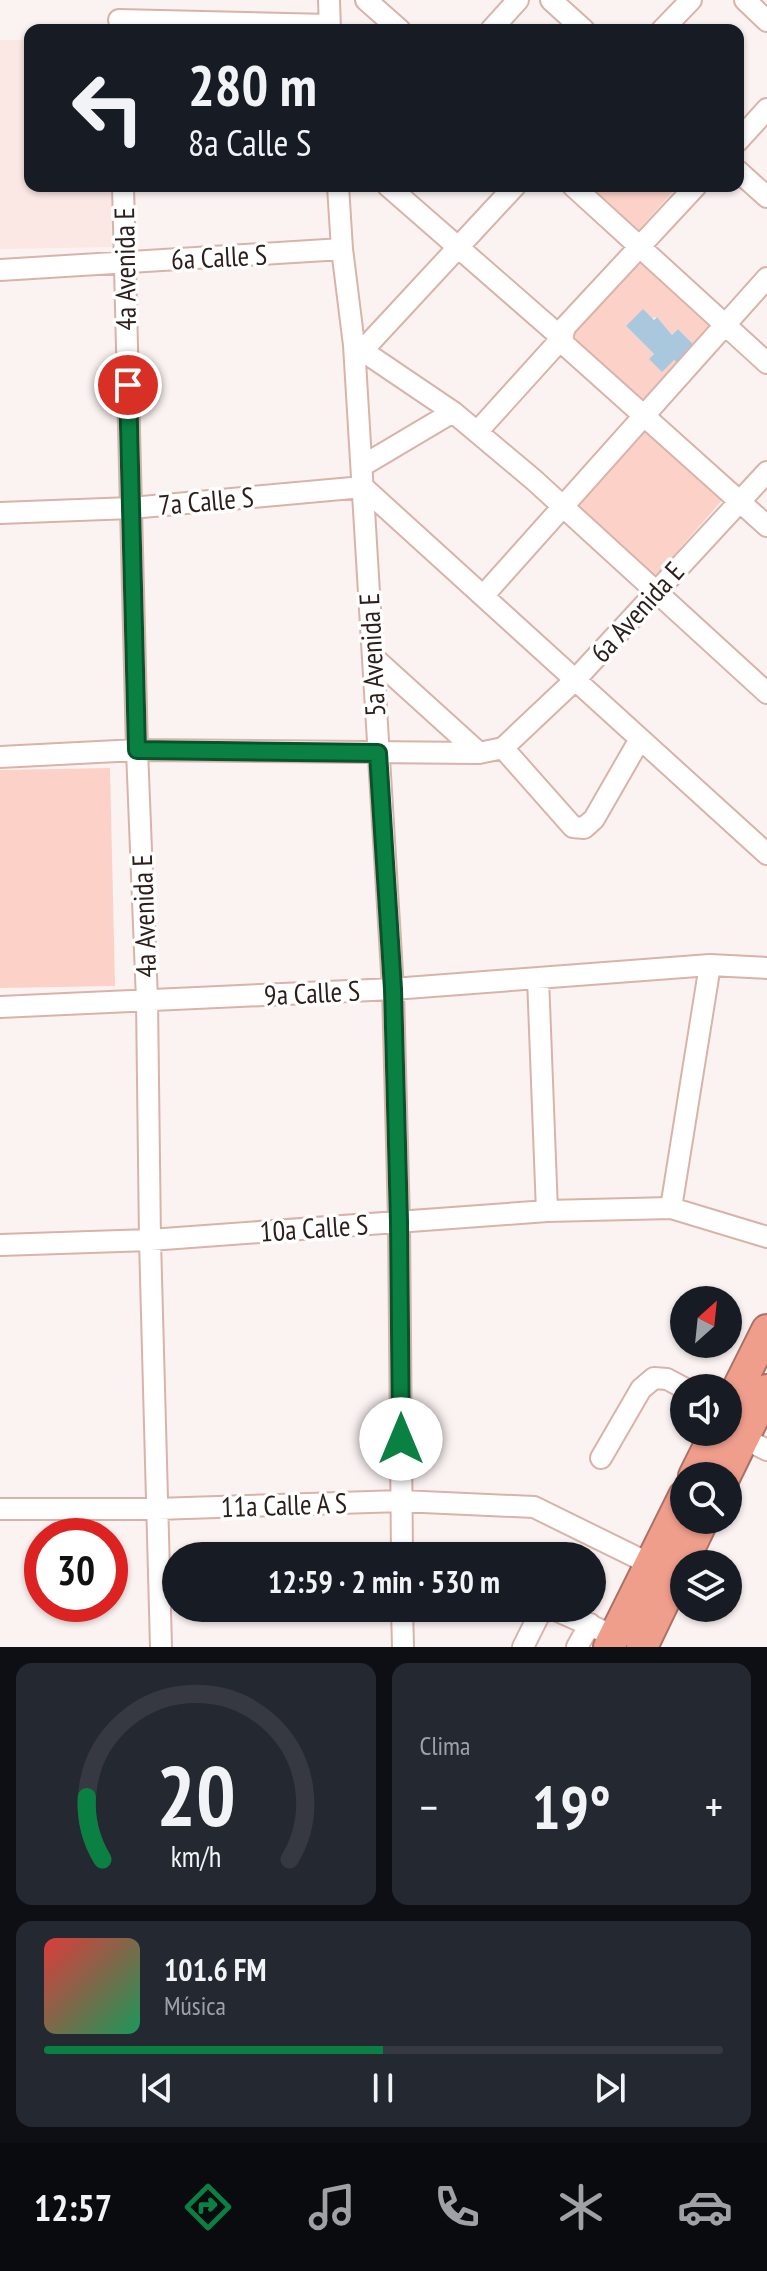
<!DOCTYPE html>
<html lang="es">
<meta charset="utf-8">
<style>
body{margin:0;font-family:"PT Sans Narrow",sans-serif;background:#242831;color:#f1f3f6;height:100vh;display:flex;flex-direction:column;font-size:30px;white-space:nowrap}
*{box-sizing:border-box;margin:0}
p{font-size:26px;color:#9ea1a6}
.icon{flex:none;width:44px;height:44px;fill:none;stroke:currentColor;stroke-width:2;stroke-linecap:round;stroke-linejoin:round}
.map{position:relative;height:1647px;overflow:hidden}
.side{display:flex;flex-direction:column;gap:16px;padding:16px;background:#0d0f14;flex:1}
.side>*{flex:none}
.hud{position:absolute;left:24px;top:24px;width:720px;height:168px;border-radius:16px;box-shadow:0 2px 6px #0004;background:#171b24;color:#f1f3f6;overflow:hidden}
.needle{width:52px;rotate:27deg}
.buttons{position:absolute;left:670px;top:1286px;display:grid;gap:16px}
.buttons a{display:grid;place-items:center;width:72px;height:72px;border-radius:50%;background:#171b24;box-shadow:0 2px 6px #0004;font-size:40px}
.speed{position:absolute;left:24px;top:1518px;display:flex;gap:16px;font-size:40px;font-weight:700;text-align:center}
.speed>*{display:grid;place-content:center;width:104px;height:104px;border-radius:50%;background:#171b24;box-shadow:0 2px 6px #0004;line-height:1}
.speed .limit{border:12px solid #d22;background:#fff;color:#111}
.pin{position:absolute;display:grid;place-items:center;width:68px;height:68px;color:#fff;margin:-34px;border:4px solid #fff;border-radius:50%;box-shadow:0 2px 8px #0007}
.me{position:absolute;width:88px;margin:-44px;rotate:0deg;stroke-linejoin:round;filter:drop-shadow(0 0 6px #0008)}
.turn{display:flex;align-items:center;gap:28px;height:168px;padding:0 32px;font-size:36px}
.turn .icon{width:104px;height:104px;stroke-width:2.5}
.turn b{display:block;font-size:56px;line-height:68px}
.big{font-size:60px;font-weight:700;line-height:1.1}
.side .widget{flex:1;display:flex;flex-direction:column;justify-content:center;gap:12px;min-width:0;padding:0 28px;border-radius:16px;background:#242831}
.side .dial{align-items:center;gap:0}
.dial svg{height:208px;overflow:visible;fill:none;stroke:#363941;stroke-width:7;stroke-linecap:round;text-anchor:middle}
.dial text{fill:#f1f3f6;stroke:none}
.song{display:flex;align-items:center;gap:24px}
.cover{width:96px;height:96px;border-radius:12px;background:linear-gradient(135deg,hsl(0 70% 55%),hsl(150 70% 35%))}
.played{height:8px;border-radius:4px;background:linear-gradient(90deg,#0b8043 50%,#363941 50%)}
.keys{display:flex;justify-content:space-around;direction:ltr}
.heat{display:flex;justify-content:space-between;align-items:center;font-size:44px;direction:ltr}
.side .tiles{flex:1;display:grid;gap:16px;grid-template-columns:1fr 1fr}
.widget:last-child{grid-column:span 2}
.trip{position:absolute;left:162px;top:1542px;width:444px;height:80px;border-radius:40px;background:#171b24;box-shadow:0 2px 6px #0004;font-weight:700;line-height:80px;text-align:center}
.menu{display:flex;height:128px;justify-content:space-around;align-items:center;background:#090b0e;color:#9ea1a6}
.menu .icon{width:56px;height:56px}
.menu .selected{color:#0b8043}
.menu b{font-size:36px;color:#f1f3f6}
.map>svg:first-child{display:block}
</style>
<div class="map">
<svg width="767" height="1647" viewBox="0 0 767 1647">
<rect width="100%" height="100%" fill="#fbf3f1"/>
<path fill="#fbe7e3" d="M0,40h30v146h81l1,61 -112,2z"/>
<path fill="#fcd2c8" d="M587,186h91l-41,46z
M640,251l81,75 -22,24 -21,-21 -6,6 -15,-18 -31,9 28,28 -5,5 25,1 8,8 -36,42 -75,-67 1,-12z
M645,425l80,72 -72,82 -80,-73z
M110,768l5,218 -115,2v-218z"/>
<path fill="#a9c8de" d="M643,309l11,11 3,-3 15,18 6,-6 21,21 -17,18 -8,-8 -12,12 -13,-13 5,-5 -28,-28z"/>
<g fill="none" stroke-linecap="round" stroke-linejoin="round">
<defs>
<path id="minor" d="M329,0l1,30
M366,0l34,30
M551,0l33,30
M745,0l22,21
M119,20l210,5
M491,30l27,-30
M662,30l29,-30
M738,141l29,-32
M738,171l29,26
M123,186l14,564 10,250 3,240 11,407
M338,186l4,63 12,96 39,644 6,233 3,334
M388,186l174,152 3,7 202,181
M573,186l194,177
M0,270l342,-21
M354,345l99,67 81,68 233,213
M362,351l153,-165
M477,432l85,-94 3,-11 131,-141
M362,466l91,-54
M0,513l131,-5 232,-21 404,367
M483,596l284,-318
M373,657l106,96
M503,748l72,-68 192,-208
M503,748l70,79 11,1 10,-9 46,-80
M0,757l137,-7 342,3 24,-5
M538,978l9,233
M0,1007l393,-18 317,-24 57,3
M671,1208l39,-243
M0,1245l150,-5 397,-29 124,-3 96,29
M739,1429l4,9 24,12
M601,1458l40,-69 13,-11 13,1 17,9
M0,1509h156l245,-8 133,6 116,57
M402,1608l1,39
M551,1608l63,28
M523,1647l16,-32 10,-7
M577,1647l13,-23"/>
<path id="highway" d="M728,1408l39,-78
M694,1476l22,-44
M725,1476l42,-86
M609,1647l75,-151
M642,1647l61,-127"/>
</defs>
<use href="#minor" stroke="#d9b3aa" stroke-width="24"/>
<use href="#highway" stroke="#ab7164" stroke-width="34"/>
<use href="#minor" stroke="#fff" stroke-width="20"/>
<use href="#highway" stroke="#f09e8c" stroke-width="30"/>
</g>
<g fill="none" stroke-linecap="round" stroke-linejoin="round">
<defs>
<path id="route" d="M128,385l9,365 241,3 15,236 6,233 2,217"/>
</defs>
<use href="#route" stroke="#07532c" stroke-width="20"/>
<use href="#route" stroke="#0b8043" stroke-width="14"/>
</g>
<g text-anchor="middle" stroke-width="7" stroke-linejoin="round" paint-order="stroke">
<g font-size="28" fill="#2c1e1b" stroke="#fff">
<text transform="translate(219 257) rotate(-3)" y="10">6a Calle S</text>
<text transform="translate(125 269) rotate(-91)" y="10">4a Avenida E</text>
<text transform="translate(206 501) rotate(-5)" y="10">7a Calle S</text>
<text transform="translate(637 612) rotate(-48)" y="10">6a Avenida E</text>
<text transform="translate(372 655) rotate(-93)" y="10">5a Avenida E</text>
<text transform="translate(144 916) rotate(-92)" y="10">4a Avenida E</text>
<text transform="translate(312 993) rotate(-3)" y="10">9a Calle S</text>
<text transform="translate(314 1228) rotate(-4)" y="10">10a Calle S</text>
<text transform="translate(284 1505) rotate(-2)" y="10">11a Calle A S</text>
</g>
</g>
</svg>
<div class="buttons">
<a><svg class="needle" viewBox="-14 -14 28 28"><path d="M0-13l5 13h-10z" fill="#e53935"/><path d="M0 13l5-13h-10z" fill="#9ea1a6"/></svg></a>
<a><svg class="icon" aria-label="sound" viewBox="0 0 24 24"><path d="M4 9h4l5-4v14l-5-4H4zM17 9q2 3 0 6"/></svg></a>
<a><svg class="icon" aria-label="search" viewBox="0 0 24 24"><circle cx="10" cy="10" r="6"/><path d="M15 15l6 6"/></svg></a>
<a><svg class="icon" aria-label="layers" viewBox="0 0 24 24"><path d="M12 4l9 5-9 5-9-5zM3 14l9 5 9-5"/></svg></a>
</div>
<div class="speed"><div class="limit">30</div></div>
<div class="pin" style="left:128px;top:385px;background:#d93025"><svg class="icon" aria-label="arrive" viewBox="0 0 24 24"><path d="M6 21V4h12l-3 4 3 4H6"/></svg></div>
<svg class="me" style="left:401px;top:1439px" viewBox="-20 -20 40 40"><circle r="19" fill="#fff"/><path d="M0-13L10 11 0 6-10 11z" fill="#0b8043"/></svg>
<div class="trip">12:59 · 2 min · 530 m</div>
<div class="hud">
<div class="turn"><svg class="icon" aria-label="left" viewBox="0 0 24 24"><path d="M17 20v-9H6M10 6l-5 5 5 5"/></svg><div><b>280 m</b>8a Calle S</div></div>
</div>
</div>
<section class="side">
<div class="tiles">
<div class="widget dial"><svg viewBox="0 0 100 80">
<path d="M14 69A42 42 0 1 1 86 69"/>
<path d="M14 69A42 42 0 0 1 8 45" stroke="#0b8043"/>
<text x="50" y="56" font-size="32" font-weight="700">20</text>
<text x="50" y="72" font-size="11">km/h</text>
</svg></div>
<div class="widget"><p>Clima</p>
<div class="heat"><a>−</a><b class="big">19°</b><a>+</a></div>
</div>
<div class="widget">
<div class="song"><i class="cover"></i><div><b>101.6 FM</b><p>Música</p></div></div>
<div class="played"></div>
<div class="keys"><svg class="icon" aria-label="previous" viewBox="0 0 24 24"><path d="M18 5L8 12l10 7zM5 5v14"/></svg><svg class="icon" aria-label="pause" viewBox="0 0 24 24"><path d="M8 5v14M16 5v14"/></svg><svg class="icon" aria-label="next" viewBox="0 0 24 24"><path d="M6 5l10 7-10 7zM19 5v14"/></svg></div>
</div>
</div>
</section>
<nav class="menu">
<b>12:57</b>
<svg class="icon selected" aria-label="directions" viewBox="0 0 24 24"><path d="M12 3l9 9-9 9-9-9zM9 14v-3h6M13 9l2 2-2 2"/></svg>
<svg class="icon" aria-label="music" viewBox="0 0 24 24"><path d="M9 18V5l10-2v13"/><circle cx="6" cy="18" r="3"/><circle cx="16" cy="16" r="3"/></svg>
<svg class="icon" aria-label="phone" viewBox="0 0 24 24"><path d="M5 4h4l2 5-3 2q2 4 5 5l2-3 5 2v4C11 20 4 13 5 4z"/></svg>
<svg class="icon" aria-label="climate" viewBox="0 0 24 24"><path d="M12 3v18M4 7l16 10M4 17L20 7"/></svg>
<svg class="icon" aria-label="car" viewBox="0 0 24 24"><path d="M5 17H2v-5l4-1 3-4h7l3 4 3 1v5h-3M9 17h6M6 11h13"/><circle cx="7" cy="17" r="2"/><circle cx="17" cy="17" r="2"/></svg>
</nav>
